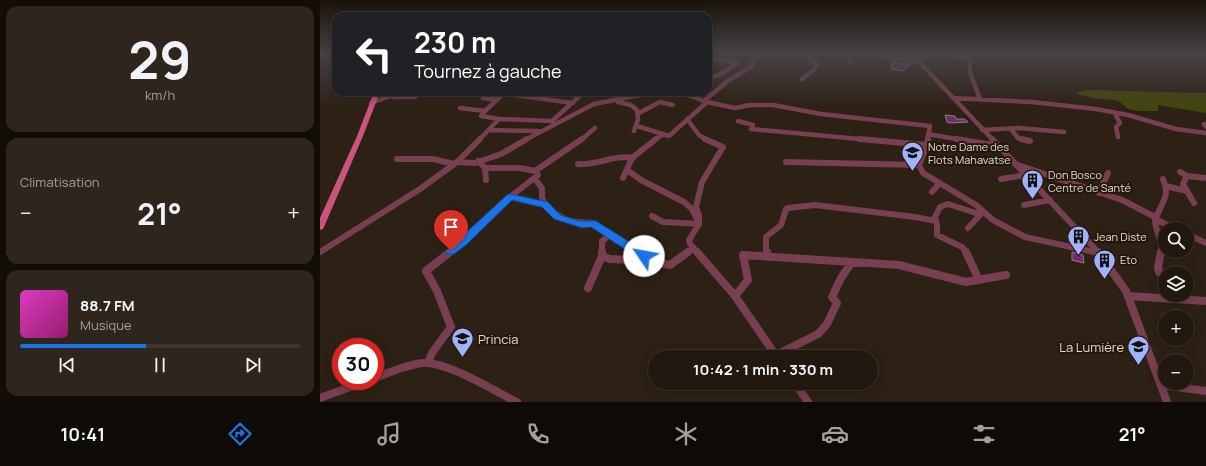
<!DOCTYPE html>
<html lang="fr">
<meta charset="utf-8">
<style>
body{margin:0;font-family:Manrope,sans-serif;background:#2e251d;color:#f1f3f6;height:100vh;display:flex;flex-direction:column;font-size:15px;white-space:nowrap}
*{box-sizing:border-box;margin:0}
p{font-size:13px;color:#a2a09e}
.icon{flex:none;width:22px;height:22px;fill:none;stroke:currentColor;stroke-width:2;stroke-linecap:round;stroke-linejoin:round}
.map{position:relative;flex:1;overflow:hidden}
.drawer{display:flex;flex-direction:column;gap:6px;padding:6px;background:#130d08;width:320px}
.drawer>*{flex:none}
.banner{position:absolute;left:12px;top:12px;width:380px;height:84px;border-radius:12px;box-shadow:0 2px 10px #0003,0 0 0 1px #3f372f;background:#202124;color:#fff;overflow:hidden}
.tools{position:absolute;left:838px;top:222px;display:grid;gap:8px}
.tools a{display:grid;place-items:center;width:36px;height:36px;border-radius:50%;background:#22180f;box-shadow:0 2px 10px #0003,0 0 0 1px #3f372f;font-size:20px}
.speed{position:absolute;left:12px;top:338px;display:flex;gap:8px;font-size:20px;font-weight:700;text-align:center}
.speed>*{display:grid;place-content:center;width:52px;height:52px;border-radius:50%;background:#22180f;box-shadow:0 2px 10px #0003,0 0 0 1px #3f372f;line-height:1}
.speed .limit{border:6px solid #d22;background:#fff;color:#111}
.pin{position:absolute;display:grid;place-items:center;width:34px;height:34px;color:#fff;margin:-41px -17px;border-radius:50% 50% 50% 0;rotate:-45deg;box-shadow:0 0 4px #0007}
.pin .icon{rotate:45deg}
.me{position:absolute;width:44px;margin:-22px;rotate:303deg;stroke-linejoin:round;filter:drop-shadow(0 0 3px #0008)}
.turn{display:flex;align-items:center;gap:14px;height:84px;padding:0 16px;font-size:18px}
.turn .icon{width:52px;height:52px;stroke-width:2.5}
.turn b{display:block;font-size:28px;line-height:34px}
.big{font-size:30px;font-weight:700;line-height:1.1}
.drawer .tile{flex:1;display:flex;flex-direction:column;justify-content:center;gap:6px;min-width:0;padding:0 14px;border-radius:12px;background:#2e251d}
.drawer .dial{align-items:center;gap:0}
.dial b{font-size:52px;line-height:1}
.song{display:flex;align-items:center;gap:12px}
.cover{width:48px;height:48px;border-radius:6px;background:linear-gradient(135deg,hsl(310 70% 55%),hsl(320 70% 35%))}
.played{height:4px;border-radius:2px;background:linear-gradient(90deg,#1a73e8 45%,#3f372f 45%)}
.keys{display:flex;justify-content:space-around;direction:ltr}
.heat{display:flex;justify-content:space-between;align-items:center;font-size:22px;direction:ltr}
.trip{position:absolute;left:328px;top:350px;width:230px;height:40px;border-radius:20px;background:#22180f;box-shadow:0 2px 10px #0003,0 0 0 1px #3f372f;font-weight:700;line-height:40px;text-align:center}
.dock{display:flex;height:64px;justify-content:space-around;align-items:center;background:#0e0a06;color:#a2a09e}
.dock .icon{width:28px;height:28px}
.dock .selected{color:#1a73e8}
.dock b{font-size:18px;color:#f1f3f6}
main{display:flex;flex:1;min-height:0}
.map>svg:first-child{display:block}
</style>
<main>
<section class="drawer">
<div class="tile dial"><b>29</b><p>km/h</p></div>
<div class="tile"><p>Climatisation</p>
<div class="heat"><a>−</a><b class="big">21°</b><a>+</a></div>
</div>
<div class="tile">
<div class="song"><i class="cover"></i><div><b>88.7 FM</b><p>Musique</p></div></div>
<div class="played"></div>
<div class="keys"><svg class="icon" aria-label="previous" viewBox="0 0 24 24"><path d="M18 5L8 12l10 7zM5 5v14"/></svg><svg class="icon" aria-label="pause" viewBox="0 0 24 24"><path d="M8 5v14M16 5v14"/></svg><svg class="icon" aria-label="next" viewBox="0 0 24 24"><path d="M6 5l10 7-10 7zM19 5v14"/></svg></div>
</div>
</section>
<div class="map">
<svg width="886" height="402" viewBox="0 0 886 402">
<rect width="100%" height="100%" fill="#2d2014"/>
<path fill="#42450d" d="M753,53h77l11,6 -88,-5z
M767,90l119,3v20l-48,-8v6h-19l-11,-2 -8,-7 -7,-2 -20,-2 -16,-4v-2z"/>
<path fill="#712e67" stroke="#8d7b89" d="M572,62l18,3 -7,6 -12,-2z
M625,115l10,1 1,3h8l4,3 -18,1 -3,-1z
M752,252l11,3 1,8 -12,-3z"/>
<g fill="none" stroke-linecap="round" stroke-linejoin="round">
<path stroke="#773f50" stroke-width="4.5" d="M482,53l15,12 -3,5 -12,9
M500,53l22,1 8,3v6
M573,53l11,4
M591,53l82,87
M655,53h30
M624,54l26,5v14l10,26
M552,55l49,8
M388,57l30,6
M595,57l32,-2
M388,78l11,-3 19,-12
M365,94l22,8 28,6 15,-3h23l48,9 109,12 -3,14
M74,97h21
M163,98l14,2
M633,98l79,4 64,7 32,6 48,14 30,4
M385,100l24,-20 22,-13 3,-9 10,-5
M298,102l13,3 6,5 1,9 -4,12
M51,103l31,-11
M140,108l25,3 -4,5 18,3 53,2
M165,111l17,-16 4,-1 67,9
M794,112l6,11 -4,4 2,10
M319,113l21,-11 13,3
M367,119l12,16 8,5
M418,121l15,4 -2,4 119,11
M234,124l-2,-3 32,-29
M884,124l2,3
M317,126l32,10 38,-34
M691,129l7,9 7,2
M168,130l50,1
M662,130l37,-2 45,4
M608,134l34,6
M159,140l20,-21
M205,140l69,-36 61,-12
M261,140l14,-12
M335,140l8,-6"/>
<path stroke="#773f50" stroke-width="6" d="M539,139l68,6
M608,139l-1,6 -8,20 4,8 53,32 17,15 32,17 74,16
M636,139l42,7
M672,139l107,114
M701,139l9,2
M77,159h36l21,5
M158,161l7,7 1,12
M137,162l23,-23
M466,162l133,3
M258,164c20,2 35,-10 55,-6
M695,164l107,36 33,17
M307,170l14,10 43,22 8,7 6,13
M215,171l47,-32
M860,172l7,4 -4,8 11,19
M867,176l19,2
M303,178l9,-20 24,-19
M215,179l7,9v9l3,8 6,6 16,9 9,2 17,1 46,30
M681,179l24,-4
M846,186l21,5
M612,192l8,-9
M779,193l9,-20
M190,197l35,8
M704,205l26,-5
M332,216l11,6 36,2
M835,219l21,10
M648,228l13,-14
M867,234l19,9
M0,252l100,-63 37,-27 18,1 26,-9 26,-15
M128,253l15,-11 47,-45 28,-22 -3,-4 -15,-3h-35
M282,253v-12l8,-6
M366,253l8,-5
M378,253l-8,-9 -1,-4 10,-16v-9l-3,-8 6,-25 21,-35 -18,-8
M448,253l-2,-2v-14l15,-12 5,-16 2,-1 27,-3 100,12 21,4
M647,253l-5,-6 -25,-12v-11l-2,-7 5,-10 8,-3 31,10
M841,253c3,-12 -6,-21 -6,-33 0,-3 3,-6 4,-9 6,-13 10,-17 4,-32"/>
<path stroke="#773f50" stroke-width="8" d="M317,252l13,9
M377,252l38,44 42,61
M447,252l1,4
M646,252l13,28
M776,252l3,1
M778,252l28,39 41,111
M282,256l8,3 40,2 20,4 18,-13
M839,272l-1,-5 3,-15
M268,288l14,-32v-4
M415,296l13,-16 -5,-25 156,10 67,17 40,-7
M808,296l78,5
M456,355l42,-21 9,-10 10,-21 -5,-6 9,-19 11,-16
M108,363l4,-10 19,-26 -14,-36 -11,-20 24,-19
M55,378c15,-6 31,-13 48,-15 24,-2 71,28 94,39
M475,383l13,19
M841,385l45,6
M0,398l47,-17"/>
<path fill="#c9547d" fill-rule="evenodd" d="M54,92h6l-17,44 -39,91 -1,2 -3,1v-12l37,-82z"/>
</g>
<linearGradient id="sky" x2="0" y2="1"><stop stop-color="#19120b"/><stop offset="0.49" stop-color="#464245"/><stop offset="1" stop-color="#464245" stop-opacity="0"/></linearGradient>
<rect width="886" height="109" fill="url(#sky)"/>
<path fill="#1a73e8" stroke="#114b97" d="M190,194l38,8 12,13 19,6h17l51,32 2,3 -2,3h-7l-49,-32 -9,1 -9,-3 -19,-6 -12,-12 -30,-7 -45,44 -13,10h-7l-1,-3 61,-56z"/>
<defs>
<symbol id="school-pin" viewBox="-11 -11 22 30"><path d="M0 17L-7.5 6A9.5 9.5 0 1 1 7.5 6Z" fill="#a1b2fd" stroke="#23170a"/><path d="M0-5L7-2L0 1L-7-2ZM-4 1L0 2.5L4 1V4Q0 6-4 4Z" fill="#111"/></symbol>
<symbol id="building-pin" viewBox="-11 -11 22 30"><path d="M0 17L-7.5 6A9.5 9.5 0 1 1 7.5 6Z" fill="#a1b2fd" stroke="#23170a"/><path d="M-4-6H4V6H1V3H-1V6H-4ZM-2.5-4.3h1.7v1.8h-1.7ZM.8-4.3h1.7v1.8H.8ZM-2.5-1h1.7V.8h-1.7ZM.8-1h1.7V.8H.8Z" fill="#111"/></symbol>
<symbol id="university-pin" viewBox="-11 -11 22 30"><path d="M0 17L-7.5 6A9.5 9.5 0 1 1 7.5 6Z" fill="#a1b2fd" stroke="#23170a"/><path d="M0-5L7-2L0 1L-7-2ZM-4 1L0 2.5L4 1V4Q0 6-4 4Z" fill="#111"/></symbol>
</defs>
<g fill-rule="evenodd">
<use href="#school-pin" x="580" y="140" width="25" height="34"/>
<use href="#building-pin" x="700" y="168" width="25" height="34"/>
<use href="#building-pin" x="746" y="224" width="25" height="34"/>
<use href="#building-pin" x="772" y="248" width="25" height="34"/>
<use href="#university-pin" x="130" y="326" width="25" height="34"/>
<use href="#school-pin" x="806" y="334" width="25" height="34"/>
</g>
<g text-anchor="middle" stroke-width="4" stroke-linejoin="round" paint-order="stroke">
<g font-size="11" fill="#e1d8d0" stroke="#23170a" text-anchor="start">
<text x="608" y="151">Notre Dame des<tspan x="608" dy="13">Flots Mahavatse</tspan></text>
<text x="728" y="179">Don Bosco<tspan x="728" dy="13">Centre de Santé</tspan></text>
<text x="774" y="241">Jean Diste</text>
<text x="800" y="264">Eto</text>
</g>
<g font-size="13" fill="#e1d8d0" stroke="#23170a" text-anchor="start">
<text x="158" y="344">Princia</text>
<text x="804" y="352" text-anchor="end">La Lumière</text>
</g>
</g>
</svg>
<div class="tools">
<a><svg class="icon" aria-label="search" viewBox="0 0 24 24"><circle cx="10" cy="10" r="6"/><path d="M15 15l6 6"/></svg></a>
<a><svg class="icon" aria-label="layers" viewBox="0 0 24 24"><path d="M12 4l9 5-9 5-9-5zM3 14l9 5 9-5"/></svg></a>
<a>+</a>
<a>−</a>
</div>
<div class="speed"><div class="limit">30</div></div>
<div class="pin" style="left:131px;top:251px;background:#d93025"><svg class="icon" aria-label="arrive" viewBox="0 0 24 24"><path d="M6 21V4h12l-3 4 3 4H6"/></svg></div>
<svg class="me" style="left:324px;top:256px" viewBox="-20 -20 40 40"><circle r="19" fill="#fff"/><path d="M0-13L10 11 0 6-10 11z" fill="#1a73e8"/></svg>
<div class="trip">10:42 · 1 min · 330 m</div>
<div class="banner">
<div class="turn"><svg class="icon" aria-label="left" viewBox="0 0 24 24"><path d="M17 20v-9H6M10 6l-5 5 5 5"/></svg><div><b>230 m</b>Tournez à gauche</div></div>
</div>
</div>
</main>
<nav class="dock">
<b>10:41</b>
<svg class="icon selected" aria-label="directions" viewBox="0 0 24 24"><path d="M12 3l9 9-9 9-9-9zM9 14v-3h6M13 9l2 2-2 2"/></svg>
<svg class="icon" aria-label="music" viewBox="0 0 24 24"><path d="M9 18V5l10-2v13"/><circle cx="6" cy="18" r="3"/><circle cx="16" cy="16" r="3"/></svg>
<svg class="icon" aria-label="phone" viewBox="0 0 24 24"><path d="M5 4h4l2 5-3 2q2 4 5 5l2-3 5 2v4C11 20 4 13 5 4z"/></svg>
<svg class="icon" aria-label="climate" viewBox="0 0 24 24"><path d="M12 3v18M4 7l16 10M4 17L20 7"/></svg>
<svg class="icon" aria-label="car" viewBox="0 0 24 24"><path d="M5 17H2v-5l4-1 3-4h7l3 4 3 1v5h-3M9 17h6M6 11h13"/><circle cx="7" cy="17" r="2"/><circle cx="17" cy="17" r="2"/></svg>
<svg class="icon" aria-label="filters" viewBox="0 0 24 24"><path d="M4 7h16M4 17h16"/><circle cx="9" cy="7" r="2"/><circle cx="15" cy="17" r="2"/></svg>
<b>21°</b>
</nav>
